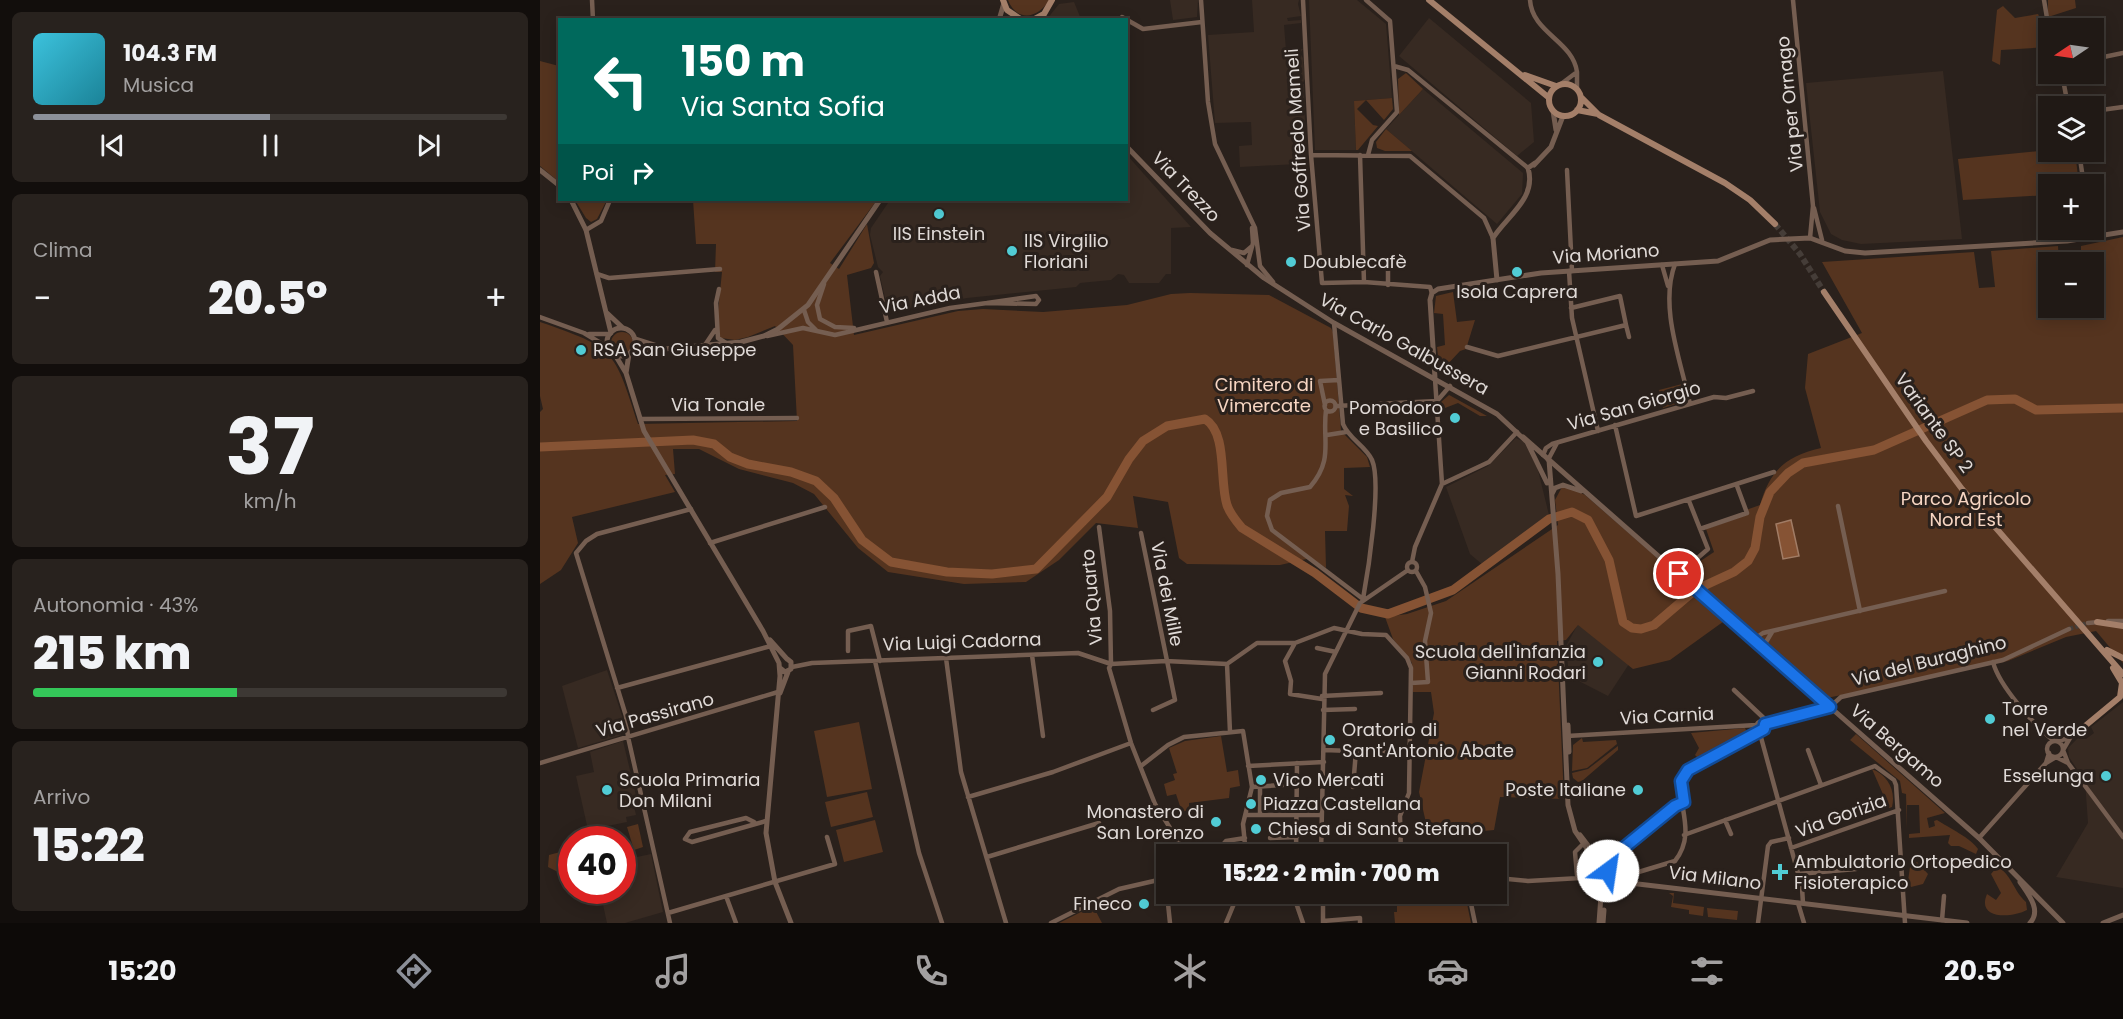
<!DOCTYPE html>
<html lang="it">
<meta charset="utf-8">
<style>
body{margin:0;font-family:Poppins,sans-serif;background:#28221e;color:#f1f3f6;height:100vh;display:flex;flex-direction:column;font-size:22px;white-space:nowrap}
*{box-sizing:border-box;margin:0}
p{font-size:20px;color:#a2a0a0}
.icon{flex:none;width:33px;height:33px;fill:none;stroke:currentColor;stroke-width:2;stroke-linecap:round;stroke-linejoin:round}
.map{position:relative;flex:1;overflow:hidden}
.sheet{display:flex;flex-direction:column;gap:12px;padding:12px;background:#120e0c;width:540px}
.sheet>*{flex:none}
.top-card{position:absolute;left:18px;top:18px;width:570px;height:183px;border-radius:0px;box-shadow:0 3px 15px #0003,0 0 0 2px #3d3834;background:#00695c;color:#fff;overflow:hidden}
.needle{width:39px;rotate:257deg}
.controls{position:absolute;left:1498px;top:18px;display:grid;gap:12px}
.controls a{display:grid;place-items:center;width:66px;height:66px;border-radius:0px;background:#201915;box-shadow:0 3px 15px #0003,0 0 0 2px #3d3834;font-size:30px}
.speed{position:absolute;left:18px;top:826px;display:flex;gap:12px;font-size:30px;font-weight:700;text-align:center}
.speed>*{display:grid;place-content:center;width:78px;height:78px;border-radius:50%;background:#201915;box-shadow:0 3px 15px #0003,0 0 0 2px #3d3834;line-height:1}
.speed .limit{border:9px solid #d22;background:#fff;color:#111}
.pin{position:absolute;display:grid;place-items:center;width:51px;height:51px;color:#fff;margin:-26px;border:3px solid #fff;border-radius:50%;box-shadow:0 2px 6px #0007}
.me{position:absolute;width:66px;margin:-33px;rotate:31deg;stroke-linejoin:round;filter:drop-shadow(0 0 4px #0008)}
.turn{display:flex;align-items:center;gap:21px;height:126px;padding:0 24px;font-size:27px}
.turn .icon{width:78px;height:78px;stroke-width:2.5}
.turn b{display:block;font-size:42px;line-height:51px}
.then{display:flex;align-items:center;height:57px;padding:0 24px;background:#0003;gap:12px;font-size:22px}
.big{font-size:45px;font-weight:800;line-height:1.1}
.sheet .card{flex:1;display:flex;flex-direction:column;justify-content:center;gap:9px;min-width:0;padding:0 21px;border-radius:9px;background:#28221e}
.sheet .dial{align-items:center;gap:0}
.dial b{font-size:78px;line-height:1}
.song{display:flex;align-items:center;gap:18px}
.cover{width:72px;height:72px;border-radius:9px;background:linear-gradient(135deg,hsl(190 70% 55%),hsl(190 70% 35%))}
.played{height:6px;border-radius:3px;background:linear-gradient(90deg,#8c9099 50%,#3d3834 50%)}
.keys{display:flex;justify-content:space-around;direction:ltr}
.heat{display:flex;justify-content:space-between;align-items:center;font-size:33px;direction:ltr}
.charge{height:9px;border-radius:4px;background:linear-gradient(90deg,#34c759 43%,#3d3834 0)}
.trip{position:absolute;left:616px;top:844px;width:351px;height:60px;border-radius:0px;background:#201915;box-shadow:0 3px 15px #0003,0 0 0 2px #3d3834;font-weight:800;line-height:60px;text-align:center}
.tabs{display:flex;height:96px;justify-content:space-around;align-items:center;background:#0d0a08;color:#a2a0a0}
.tabs .icon{width:42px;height:42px}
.tabs .selected{color:#8c9099}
.tabs b{font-size:27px;color:#f1f3f6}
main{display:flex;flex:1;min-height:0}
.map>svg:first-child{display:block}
</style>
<main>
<section class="sheet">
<div class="card">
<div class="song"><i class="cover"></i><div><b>104.3 FM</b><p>Musica</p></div></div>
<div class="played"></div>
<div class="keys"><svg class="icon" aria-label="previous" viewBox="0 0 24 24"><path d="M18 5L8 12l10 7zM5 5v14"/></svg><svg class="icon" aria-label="pause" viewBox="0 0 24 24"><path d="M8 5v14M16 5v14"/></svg><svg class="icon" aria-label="next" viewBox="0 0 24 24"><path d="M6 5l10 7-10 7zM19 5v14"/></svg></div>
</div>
<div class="card"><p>Clima</p>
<div class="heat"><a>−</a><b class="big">20.5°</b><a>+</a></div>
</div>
<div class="card dial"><b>37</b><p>km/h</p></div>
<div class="card"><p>Autonomia · 43%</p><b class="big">215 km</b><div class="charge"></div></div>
<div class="card"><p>Arrivo</p><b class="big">15:22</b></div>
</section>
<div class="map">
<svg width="1583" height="923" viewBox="0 0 1583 923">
<rect width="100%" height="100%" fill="#2a211c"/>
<path fill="#372a22" d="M630,0h28l-1,17 -24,3z
M712,0h47l-1,4 3,12 -14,2 1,3 13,-1v3l-17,2 2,25 17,-1 -3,4 3,5 2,21 -3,5h2l2,76h-9v4l-57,3 -1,-21 13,-1 -1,-23 -36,1 -7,-88 46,-3z
M769,0h48l29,24 6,74 -38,3 2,49h-41z
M534,2l7,17h-34l12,-15z
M889,18l102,85 3,39 -17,14 -118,-100z
M1403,71l19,168 -101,5 -19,-4 -11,-6 -11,-22 -14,-129z
M883,89l100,84 -1,21 -25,30 -111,-95z
M587,155l64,72 -20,1v46h-5l-7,9h-30l-5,-8 -6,-1 -7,6 -31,3 -4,4 -109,11 -71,13 -11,-13 -5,-22 3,-4 -5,-5 -8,-32 1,-7 19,-28h236z
M976,438l8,4 13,24 12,49 -66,50 -13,-11 -24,-67 42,-21z
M1038,624l51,40 -21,32 -39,-20 -3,-30z
M67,670l17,52 -1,10 -4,4 -41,12 -16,-62z
M1583,702v186l-67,-11 32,-54 -3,-42 -16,-24 -1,-9 10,-10 8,1 8,-6 -3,-6z
M83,741l15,63 -4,2 2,9 -10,2 1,5 -39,8 -12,-54 18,-4 -4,-20z
M111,854l12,58 -38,11h-18l-7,-32h22l1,-31z"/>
<path fill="#55341f" d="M468,0h41c-10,18 -32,23 -41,0z
M1508,0h27l1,8 -28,9z
M1463,6l12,12 23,-4 11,26v7l-48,3 -1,15 -8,-4 5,-51z
M0,61l19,5v116l-19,-16z
M866,73l17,16 -24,26 -1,-36z
M852,98l1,11 -9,11 -18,-20 -9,9 16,16 5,1 -20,24h-2l-2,-49z
M846,129l26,22h-27l-8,-3 -1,-6z
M1509,150l26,2 4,32h-30v11l-86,5 -5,-41z
M35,200h32l-10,19 -6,3 -5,-4z
M153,200h184l-47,63 9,6 28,-45 7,39 -3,5 -24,7 7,60 104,-24 25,-2 60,3 84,-7 44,-11 19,-1 79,2 62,33 2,4 8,99 26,26 3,10 -26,1v21l9,7 -8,-1 4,11 -2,25h-22l1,37 -15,-10 -31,7 -93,-1 -8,-6 -11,-56 -35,-6 5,32 -42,-5 -37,37 -33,22 -62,2 -76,-12 -30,-24 -44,-54 -21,-11 -54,-14 -40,-20h-26l2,25 -10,1 10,17 -103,25 6,26 -17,27 -21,14v-172l3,-3 -3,-13v-74c75,26 74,27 98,102l159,-3 -4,-76 -18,-19 -27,11 -13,3 -14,-2 -5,-7 6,-59h-7l1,-28h-20z
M1583,237v426l-27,-32 -30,6 -58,24 -191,39 -90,-81 -57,41 -37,9 -55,-44 -12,15 -9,1 7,158 -64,-2 -6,33 -65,6 -10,-44 15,-79 -3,-21h-18l-1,-29 -19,-24 -8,-22 22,-3 39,-13 112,-76 -3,-25 7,-13h8l15,8 93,81 36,-24 -8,-23 41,-14 -1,-5 14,-5c10,-35 26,-49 61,-57l-16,-60 3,-34 54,-21 -40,-71 152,-10 5,36 16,-1 -4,-36 67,-5 1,16h-10v46h45v-29l12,-2 -4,-20 -21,2v-13z
M913,292l4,30 18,-2 -9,29 -6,2 -14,15 -7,-2 -2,-17 8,-2 -2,-31 -9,-1 2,-17z
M71 343a11 11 0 1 1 22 0a11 11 0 1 1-22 0Z
M1142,384l4,17 -23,7 -4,-18z
M909,395l2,1 36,20h-7l-22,-13 -13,5 -3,7 -1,-13z
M319,722l13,67 -45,8 -13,-66z
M1205,728l2,5 -68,39 18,-15 -2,-2 4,-7 -8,-15z
M1316,734l89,79 -18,5 2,10 6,-2 -1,-5 3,-1c12,8 34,18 41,29l-2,5 -17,-8h-8l-3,-3 2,-8 -41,3v-4l11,-1 -1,-28h-12v25l-1,-36 -4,-1 -2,-12 -50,-41z
M681,736l6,36 11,-2 2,16 -10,2 -1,10 -40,5v7l-7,2 -6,-18 -9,2 -3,-12 11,-4 -2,-6 4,-1 -8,-25 16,-7z
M1042,738l1,4 33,-2 1,4 -30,24 -15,3 1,-26z
M1078,746v4l-36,31 -4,1 -5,-4 -1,-5 16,-4z
M1332,769c16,6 24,22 20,38l-3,1z
M327,792l6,25 -42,10 -6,-25z
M335,820l8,32 -39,10 -8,-32z
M98,824l5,23 -9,3 -7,-23z
M31,849v19l-13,4 -10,-5 1,-12z
M1377,862l11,12 -5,10 -12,3 -3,-6 2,-14z
M1457,867c14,6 17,25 29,35l1,8c-15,8 -51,10 -40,-16l9,6 5,-7 -10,-19z
M1129,893h5l-1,10 31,4 -1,9 -14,-2v-4l-18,-3 2,-11z
M925,894l6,29h-76l-1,-11h3v-8l-12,1v-10l3,-1z
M553,906l9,17h-43z
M1167,908l31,3 -1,9 -29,-3z"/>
<path fill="#865334" stroke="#a17c65" stroke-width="1.5" d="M1251,520l8,36 -16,3 -7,-35z"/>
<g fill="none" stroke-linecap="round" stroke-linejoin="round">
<path stroke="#865334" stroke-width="9" d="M0,447l153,-7 21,4 16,13 18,7 43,8 25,9 18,17 28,42 29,22 56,10 45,2 44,-5 71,-72 22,-38 14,-18 24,-15 38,-7c23,14 14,62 22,86 3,9 9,16 15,23l73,45 46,35 27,6 65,-24 96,-71 23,-7 16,8 21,40 14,62 9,6 9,1 13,-4 41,-35 39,-18 14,-11 7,-13 5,-31 10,-25 18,-19 15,-10 71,-13 113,-50 28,-1 21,11 87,-2"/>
<path stroke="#453d38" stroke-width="4.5" stroke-dasharray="4.5 2" stroke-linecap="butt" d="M1529,629l19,-6"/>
<path stroke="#453d38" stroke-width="6" stroke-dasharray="6 3" stroke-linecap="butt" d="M1235,224l25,30 24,38"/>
<path stroke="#755e51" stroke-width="4.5" d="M52,0l1,20
M661,0l7,102 7,42 40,84 5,38 13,16
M763,0l8,155 11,128 42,-1 66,5 2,6
M826,0l24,21 7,91 -25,28 -4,15
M990,0c2,33 43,41 47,72
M1253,0l20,206 -3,32
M1504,0l5,30
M582,17l21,12 59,-7
M1554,59l29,-6
M854,66l14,4 120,98
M1522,74l6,32
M1021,84l16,-12v17
M1554,111l29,-4
M1539,152l3,20
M771,155l99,1 74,62 9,20
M820,155l4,127
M1027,170l5,101
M1274,208l8,32
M46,230l15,-9 9,-21
M692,250l12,3 7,-6
M1135,264c-16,43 6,97 15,140
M707,265l6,-22 -1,-15
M1122,265l6,21
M848,266v19
M1029,271l3,47 26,113
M336,272l11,50
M57,274l12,4 111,-9
M284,284l-7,21 3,14 15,8 19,1
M179,289l-3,14 2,35 8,5
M496,296l3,4 -3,4 -49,-1z
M264,310l4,12 8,8
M0,317l44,16 25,15
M794,323l9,101c6,15 23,22 29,36 10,23 -4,112 -9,139
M1086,325l3,12
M49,334h21
M227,336l36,-8 32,7 115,-27 37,-5
M165,345l10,-15
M927,347l31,9 128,-31 -6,-29 -49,12
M784.5 406a5.5 5.5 0 1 1 11 0a5.5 5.5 0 1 1-11 0Z
M897,401l13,-15
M785,405l-5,-24 19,-1
M796,406l101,-5
M786,410c-4,31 8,49 -16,77l-29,6 -11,7 -3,16 5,14 91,69
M100,419l157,-1
M1075,425l21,91 138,-44
M787,435l19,-3
M1003,455l3,-7 6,-4 162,-47 12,1 27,-7
M1008,460l9,-17
M902,484l47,-22 28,-30
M1298,506l22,105
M559,527l11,84 1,53 -2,4 22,75 24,61 32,51
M1160,529l47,-16 -10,-27
M601,533l34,167 -22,10
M170,543l115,-36
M872,562l3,-15 27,-63 -7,-105
M867 567a5 5 0 1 1 10 0a5 5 0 1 1-10 0Z
M1139,574l29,-25 -19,-48
M1568,621h15
M1548,623l11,-1
M1214,639l9,-6 182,-42
M755,643l-10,18 6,20 -1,13 32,5
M1223,647l9,-15
M777,648l19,4
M308,651v-20l23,-5 9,35
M492,655l11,81
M406,658l15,114 45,151
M335,661l44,192 23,70
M1453,662c6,24 42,64 61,79
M687,664l3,68
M252,667l20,-4 266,-10 33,11 55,-3 61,3 30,-21h38l39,-15 28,6 24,1 21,23 4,10 -2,125 -9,23 1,39
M871,683l17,-1 -3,-41 6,-28 -6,-26 -9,-16
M77,688l154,-42
M1194,690l35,33
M782,696l59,-3
M783,710l32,-1
M1216.5 726a4.5 4.5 0 1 1 9 0a4.5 4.5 0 1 1-9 0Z
M1225,724l65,-17 11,-10 162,-37 66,-31
M1219,730l43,158 1,15
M1027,736l189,-11
M1517,741l13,-3 9,-7
M1507 749a8 8 0 1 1 16 0a8 8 0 1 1-16 0Z
M784,750l84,3
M1268,750l13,35
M0,763l238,-71
M1506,763l10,-6 12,6 55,74
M1528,763l-5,-13 7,-12
M601,766l27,-21 16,-8 59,-6 9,56 -9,37 3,31
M708,766l76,-4
M712,787l46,-3
M813,787l3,-36
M428,797l85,-25 78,-29
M707,815h75
M720,815v-28
M1185,820l6,14
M214,822l-8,-4 -56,14 -5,7 7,3 74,-21
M1144,835l191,-69 19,14 2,5 9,138
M730,838l27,-1
M1439,838l67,-75 3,-10
M1251,848l108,-38
M682,855l-1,-8 5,-6 19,-3
M756,855l1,-92
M781,855l4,-181 35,-71 48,-33
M931,855l2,-8
M447,857l112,-34
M1065,865l70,-59 9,-4
M1258,874l58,-5
M1037,875l-2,-23 6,-6
M1082,877l53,-16c24,-30 -2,-61 8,-86l76,-45
M626,878l1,12
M957,878l31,3 70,-4
M627,894l3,29
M753,894l10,29
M929,894l6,29
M186,896l10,27
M1258,903l6,20
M128,913l167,-49 -8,-27
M1402,920l2,-24
M783,921l37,-3v5
M130,923l-42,-186 -2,-21 -50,-163 10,-12 11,-7 94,-25
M511,923l68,-34 48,-11
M686,923l10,-24 16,-5
M783,923v-29
M1218,923l10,-77 3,-4 18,-4"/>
<path stroke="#755e51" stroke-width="5" d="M459,20l5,-17
M1013,111l3,19
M586,146l84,87 54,45 70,45 163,91 30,28 20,41
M994,165l17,-18 12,-31
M0,170l20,16
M31,200l15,30 25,103
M953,238c15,-23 44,-40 35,-70l7,-5
M953,238l4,42
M67,313l16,15
M67 342a14 14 0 1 1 28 0a14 14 0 1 1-28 0Z
M95,339l22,7
M91,352l110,-10 23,-6 14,-7 30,-24 72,-105
M74,353l12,20 18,58 119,200 16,32 1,13 -14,157 9,49 16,41
M86,373l3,-19
M895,378l-5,-78 2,-7 6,-4 103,-16 177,-12 52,-21 40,-2 35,13 20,2 202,-12 56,-9
M983,437l456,401 84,85
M1009,460l9,114 10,231 7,26 15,22 12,29 -3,41
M1012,494l3,-6 8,-3 18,6
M230,640l17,19
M240,668l5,4 6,-3v-7l-5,-4
M240,693l8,-21
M1028,725l1,27
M1040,835l30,39 -5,23
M1058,875l7,-5 26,11
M1062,882l36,2 329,39
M1480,882c8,12 22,28 10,41
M1063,923l1,-13
M1563,923l20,-8"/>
<path stroke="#a47f69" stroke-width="6" d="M463,0l4,10 15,10
M889,0l119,97
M493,20l11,-6 8,-14
M985,75l31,11
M1009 100a16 16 0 1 1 32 0a16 16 0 1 1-32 0Z
M1041,97l18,18 126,68 25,17 25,24
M1037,110l21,4
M1284,292l102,149 36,48 161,185
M1557,622l26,4
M1567,650l16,8
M1539,731l41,-34 2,-14 -9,-15"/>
</g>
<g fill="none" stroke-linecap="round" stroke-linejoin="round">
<defs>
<path id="route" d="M1068,871l-3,-6 5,-6 65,-53 9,-4 -3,-21 7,-11 76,-41 1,-5 65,-17 -151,-133"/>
</defs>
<use href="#route" stroke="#114b97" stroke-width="15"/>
<use href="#route" stroke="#1a73e8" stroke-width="10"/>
</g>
<g fill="#51ccd5" stroke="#2a211c" stroke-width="2">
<circle cx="399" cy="214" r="6"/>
<circle cx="472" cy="251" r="6"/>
<circle cx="751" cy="262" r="6"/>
<circle cx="977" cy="272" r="6"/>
<circle cx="41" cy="350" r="6"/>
<circle cx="915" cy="418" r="6"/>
<circle cx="1058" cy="662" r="6"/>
<circle cx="1450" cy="719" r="6"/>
<circle cx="790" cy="740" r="6"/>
<circle cx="1566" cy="776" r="6"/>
<circle cx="721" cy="780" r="6"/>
<circle cx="67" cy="790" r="6"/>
<circle cx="1098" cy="790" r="6"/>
<circle cx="711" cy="804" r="6"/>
<circle cx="676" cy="822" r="6"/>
<circle cx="716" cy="829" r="6"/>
<path d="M1237 863h6v6h6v6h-6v6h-6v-6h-6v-6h6z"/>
<circle cx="604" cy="904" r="6"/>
</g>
<g text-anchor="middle" stroke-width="6" stroke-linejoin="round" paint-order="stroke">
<g font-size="18" fill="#e0dad7" stroke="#2a211c">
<text transform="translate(1250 104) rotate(-96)" y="6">Via per Ornago</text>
<text transform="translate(758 140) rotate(-94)" y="6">Via Goffredo Mameli</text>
<text transform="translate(646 187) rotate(46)" y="6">Via Trezzo</text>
<text transform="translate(1066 254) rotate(-4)" y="6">Via Moriano</text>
<text transform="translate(380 300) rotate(-11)" y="6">Via Adda</text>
<text transform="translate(864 344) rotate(29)" y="6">Via Carlo Galbussera</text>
<text x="178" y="411">Via Tonale</text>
<text transform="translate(1094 406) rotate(-16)" y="6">Via San Giorgio</text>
<text transform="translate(1394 423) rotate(54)" y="6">Variante SP 2</text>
<text transform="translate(627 594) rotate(79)" y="6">Via dei Mille</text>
<text transform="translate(552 597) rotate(-95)" y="6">Via Quarto</text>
<text transform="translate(422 642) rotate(-2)" y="6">Via Luigi Cadorna</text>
<text transform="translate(1389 661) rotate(-14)" y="6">Via del Buraghino</text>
<text transform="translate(115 715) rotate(-16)" y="6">Via Passirano</text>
<text transform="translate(1127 716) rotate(-3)" y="6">Via Carnia</text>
<text transform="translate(1357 746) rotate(41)" y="6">Via Bergamo</text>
<text transform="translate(1301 816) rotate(-20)" y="6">Via Gorizia</text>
<text transform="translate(1175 878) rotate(7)" y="6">Via Milano</text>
</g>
<g font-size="18" fill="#e0dad7" stroke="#2a211c" text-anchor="start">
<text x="399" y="240" text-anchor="middle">IIS Einstein</text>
<text x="484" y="247">IIS Virgilio<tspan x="484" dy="21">Floriani</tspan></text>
<text x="763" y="268">Doublecafè</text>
<text x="977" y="298" text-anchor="middle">Isola Caprera</text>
<text x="53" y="356">RSA San Giuseppe</text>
<text x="903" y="414" text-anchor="end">Pomodoro<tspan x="903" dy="21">e Basilico</tspan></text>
<text x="1046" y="658" text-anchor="end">Scuola dell'infanzia<tspan x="1046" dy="21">Gianni Rodari</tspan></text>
<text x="1462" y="715">Torre<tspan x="1462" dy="21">nel Verde</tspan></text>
<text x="802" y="736">Oratorio di<tspan x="802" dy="21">Sant'Antonio Abate</tspan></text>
<text x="1554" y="782" text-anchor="end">Esselunga</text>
<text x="79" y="786">Scuola Primaria<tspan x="79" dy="21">Don Milani</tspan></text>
<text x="733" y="786">Vico Mercati</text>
<text x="1086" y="796" text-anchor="end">Poste Italiane</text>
<text x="723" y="810">Piazza Castellana</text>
<text x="664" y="818" text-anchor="end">Monastero di<tspan x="664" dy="21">San Lorenzo</tspan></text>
<text x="728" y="835">Chiesa di Santo Stefano</text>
<text x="1254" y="868">Ambulatorio Ortopedico<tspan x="1254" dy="21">Fisioterapico</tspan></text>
<text x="592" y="910" text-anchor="end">Fineco</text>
</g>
<g font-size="18" fill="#f7d6c3" stroke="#2a211c">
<text x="724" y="391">Cimitero di<tspan x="724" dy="21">Vimercate</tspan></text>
<text x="1426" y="505">Parco Agricolo<tspan x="1426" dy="21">Nord Est</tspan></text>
</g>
</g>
</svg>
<div class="controls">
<a><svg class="needle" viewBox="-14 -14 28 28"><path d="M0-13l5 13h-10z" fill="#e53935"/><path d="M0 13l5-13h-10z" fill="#a2a0a0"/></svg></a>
<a><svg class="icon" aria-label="layers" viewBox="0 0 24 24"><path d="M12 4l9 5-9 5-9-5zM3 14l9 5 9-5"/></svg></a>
<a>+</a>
<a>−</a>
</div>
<div class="speed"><div class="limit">40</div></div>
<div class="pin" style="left:1139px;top:574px;background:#d93025"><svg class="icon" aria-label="arrive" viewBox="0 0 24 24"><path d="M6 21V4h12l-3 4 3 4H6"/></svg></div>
<svg class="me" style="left:1068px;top:871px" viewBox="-20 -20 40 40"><circle r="19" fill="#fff"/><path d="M0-13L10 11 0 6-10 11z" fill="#1a73e8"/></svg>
<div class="trip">15:22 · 2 min · 700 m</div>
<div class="top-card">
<div class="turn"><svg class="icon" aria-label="left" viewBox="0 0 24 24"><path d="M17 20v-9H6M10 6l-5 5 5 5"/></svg><div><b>150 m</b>Via Santa Sofia</div></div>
<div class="then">Poi<svg class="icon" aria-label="right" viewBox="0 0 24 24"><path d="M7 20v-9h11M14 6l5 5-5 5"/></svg></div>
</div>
</div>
</main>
<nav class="tabs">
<b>15:20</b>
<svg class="icon selected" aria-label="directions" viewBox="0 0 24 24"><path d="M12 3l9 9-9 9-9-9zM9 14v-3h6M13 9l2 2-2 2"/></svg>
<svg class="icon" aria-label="music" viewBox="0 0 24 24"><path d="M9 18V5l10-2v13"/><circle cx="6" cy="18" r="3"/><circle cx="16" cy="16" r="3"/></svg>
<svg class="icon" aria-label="phone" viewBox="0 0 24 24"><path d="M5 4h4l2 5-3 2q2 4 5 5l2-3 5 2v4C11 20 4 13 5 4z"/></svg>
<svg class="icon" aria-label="climate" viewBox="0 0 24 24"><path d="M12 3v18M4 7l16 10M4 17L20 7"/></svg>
<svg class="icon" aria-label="car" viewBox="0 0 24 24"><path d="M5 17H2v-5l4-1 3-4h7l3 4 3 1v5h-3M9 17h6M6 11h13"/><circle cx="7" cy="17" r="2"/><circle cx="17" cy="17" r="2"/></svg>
<svg class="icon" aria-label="filters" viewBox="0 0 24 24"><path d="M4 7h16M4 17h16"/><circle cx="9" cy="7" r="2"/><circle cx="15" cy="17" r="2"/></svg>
<b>20.5°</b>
</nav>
